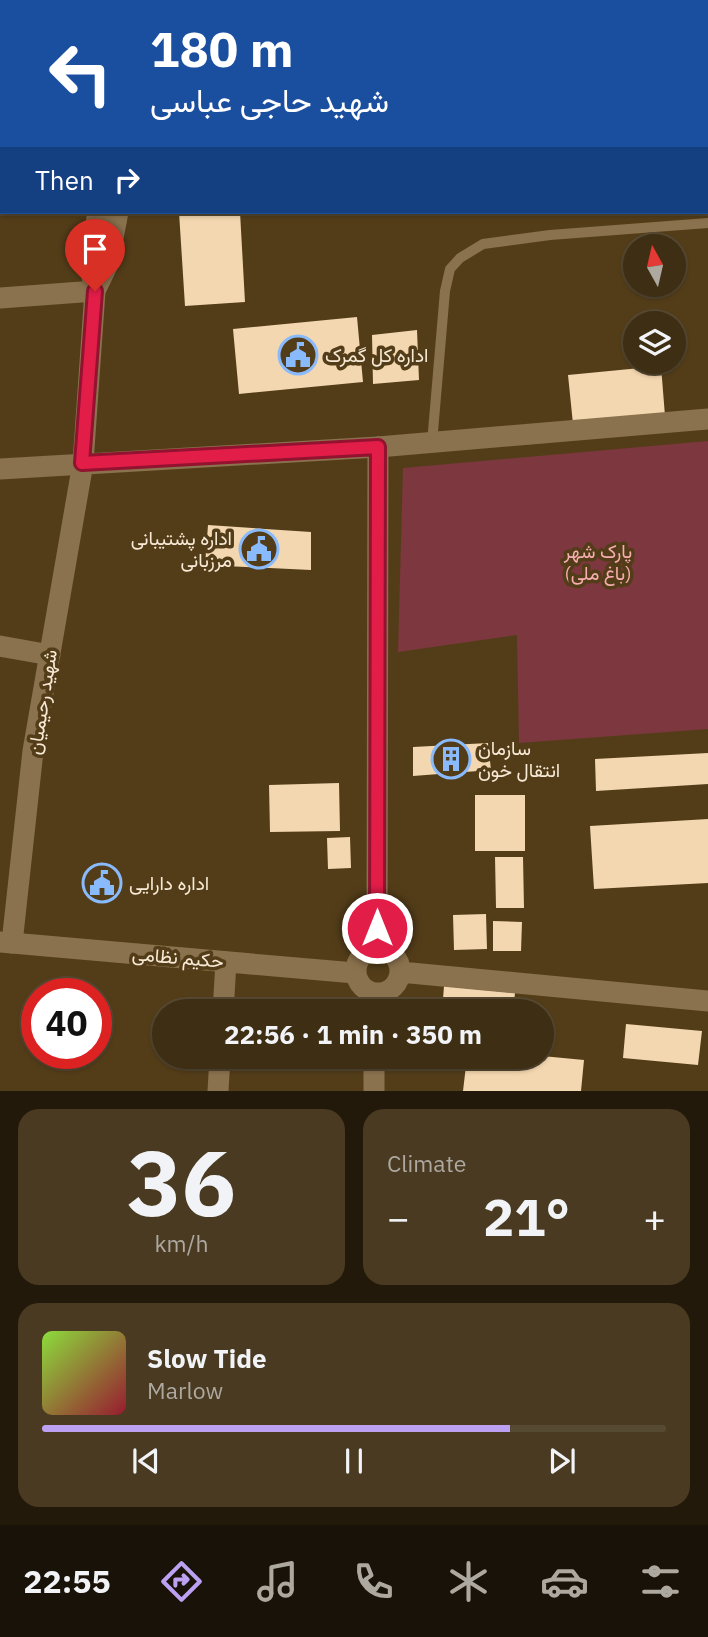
<!DOCTYPE html>
<meta charset="utf-8">
<style>
body{margin:0;font-family:"IBM Plex Sans",Vazirmatn,sans-serif;background:#493a21;color:#f1f3f6;height:100vh;display:flex;flex-direction:column;font-size:26px;white-space:nowrap}
*{box-sizing:border-box;margin:0}
p{font-size:23px;color:#ada8a0}
.icon{flex:none;width:38px;height:38px;fill:none;stroke:currentColor;stroke-width:2;stroke-linecap:round;stroke-linejoin:round}
.map{position:relative;height:1091px;overflow:hidden}
.details{display:flex;flex-direction:column;gap:18px;padding:18px;background:#22190a;flex:1}
.details>*{flex:none}
.top-card{position:absolute;left:0px;top:0px;width:709px;height:214px;box-shadow:0 2px 5px #0004,0 0 0 2px #574a33;background:#1a4fa0;color:#fff;overflow:hidden}
.needle{width:46px;rotate:352deg}
.controls{position:absolute;left:623px;top:234px;display:grid;gap:14px}
.controls a{display:grid;place-items:center;width:63px;height:63px;border-radius:50%;background:#3e2e13;box-shadow:0 2px 5px #0004,0 0 0 2px #574a33;font-size:35px}
.speed{position:absolute;left:21px;top:978px;display:flex;gap:14px;font-size:35px;font-weight:700;text-align:center}
.speed>*{display:grid;place-content:center;width:91px;height:91px;border-radius:50%;background:#3e2e13;box-shadow:0 2px 5px #0004,0 0 0 2px #574a33;line-height:1}
.speed .limit{border:10px solid #d22;background:#fff;color:#111}
.pin{position:absolute;display:grid;place-items:center;width:60px;height:60px;color:#fff;margin:-72px -30px;border-radius:50% 50% 50% 0;rotate:-45deg;box-shadow:0 0 7px #0007}
.pin .icon{rotate:45deg}
.me{position:absolute;width:77px;margin:-38px;rotate:0deg;stroke-linejoin:round;filter:drop-shadow(0 0 5px #0008)}
.turn{display:flex;align-items:center;gap:24px;height:147px;padding:0 35px;font-size:32px}
.turn .icon{width:91px;height:91px;stroke-width:2.5}
.turn b{display:block;font-size:49px;line-height:60px}
.then{display:flex;align-items:center;height:66px;padding:0 35px;background:#0003;gap:14px;font-size:26px}
.big{font-size:52px;font-weight:700;line-height:1.1}
.details .card{flex:1;display:flex;flex-direction:column;justify-content:center;gap:10px;min-width:0;padding:0 24px;border-radius:21px;background:#493a21}
.details .dial{align-items:center;gap:0}
.dial b{font-size:91px;line-height:1}
.song{display:flex;align-items:center;gap:21px}
.cover{width:84px;height:84px;border-radius:10px;background:linear-gradient(135deg,hsl(90 70% 55%),hsl(350 70% 35%))}
.played{height:7px;border-radius:4px;background:linear-gradient(90deg,#bca0f2 75%,#574a33 75%)}
.keys{display:flex;justify-content:space-around;direction:ltr}
.heat{display:flex;justify-content:space-between;align-items:center;font-size:38px;direction:ltr}
.details .tiles{flex:1;display:grid;gap:18px;grid-template-columns:1fr 1fr}
.card:last-child{grid-column:span 2}
.trip{position:absolute;left:152px;top:999px;width:402px;height:70px;border-radius:35px;background:#3e2e13;box-shadow:0 2px 5px #0004,0 0 0 2px #574a33;font-weight:700;line-height:70px;text-align:center}
.dock{display:flex;height:112px;justify-content:space-around;align-items:center;background:#191208;color:#ada8a0}
.dock .icon{width:49px;height:49px}
.dock .current{color:#bca0f2}
.dock b{font-size:32px;color:#f1f3f6}
.map>svg:first-child{display:block}
</style>
<div class="map">
<svg width="708" height="1091" viewBox="0 0 708 1091">
<rect width="100%" height="100%" fill="#533d19"/>
<path fill="#7c383e" d="M708,441v288l-189,14 -2,-108 -119,17 5,-184z"/>
<path fill="#f3d7b0" d="M179,212h61l5,90 -60,4z
M357,317l6,65 -124,12 -6,-65z
M417,330l2,50 -46,4 -1,-49z
M661,366l4,50 -92,8 -5,-49z
M208,525l103,7v38l-106,-5z
M488,743l3,27 -78,6v-29z
M708,753v31l-112,7 -1,-32z
M339,783l1,48 -70,1 -1,-47z
M475,795h50v56h-50z
M708,819v64l-114,6 -4,-63z
M350,837l1,31 -23,1 -1,-31z
M495,857h28l1,51h-28z
M486,914l1,35 -33,1 -1,-35z
M493,921l29,1 -1,29h-28z
M444,986l71,7 -2,19h-71z
M626,1024l76,7 -4,34 -75,-7z
M542,1056l42,4 -3,31h-118l4,-34z"/>
<g fill="none" stroke-linecap="round" stroke-linejoin="round">
<path stroke="#8b724e" stroke-width="10" d="M707,7h1
M432,443l13,-152 5,-22 10,-11 23,-14 67,-9 158,-12"/>
<path stroke="#8b724e" stroke-width="21" d="M2,0v2
M0,190l2,-7
M0,298l95,-7
M378,447l330,-28
M0,646l50,9
M12,943l21,-192 50,-288
M223,1012l3,-50
M218,1091l2,-34"/>
<path stroke="#8b724e" stroke-width="21" d="M127,0l1,2
M150,0v2
M95,291l13,-27 10,-52
M83,463l12,-172 -6,-29 9,-50
M0,469l378,-22 -1,502
M0,942l355,31
M356 971a22 22 0 1 1 44 0a22 22 0 1 1-44 0Z
M400,972l308,29
M374,1057v34"/>
</g>
<g fill="none" stroke-linecap="round" stroke-linejoin="round">
<defs>
<path id="route" d="M95,291l-13,172 296,-16 -1,481"/>
</defs>
<use href="#route" stroke="#92132f" stroke-width="18"/>
<use href="#route" stroke="#e11d48" stroke-width="12"/>
</g>
<defs>
<symbol id="civic-ring" viewBox="-11 -11 22 22"><circle r="9.5" fill="#533d19" stroke="#89bafc" stroke-width="1.5"/><path d="M-.6-6.5H3V-4.5H.6V-3L4-1V1h2V6H-6V1h2V-1L-.6-3ZM-1.2 2.5V6h2.4V2.5Z" fill="#89bafc"/></symbol>
<symbol id="building-ring" viewBox="-11 -11 22 22"><circle r="9.5" fill="#533d19" stroke="#89bafc" stroke-width="1.5"/><path d="M-4-6H4V6H1V3H-1V6H-4ZM-2.5-4.3h1.7v1.8h-1.7ZM.8-4.3h1.7v1.8H.8ZM-2.5-1h1.7V.8h-1.7ZM.8-1h1.7V.8H.8Z" fill="#89bafc"/></symbol>
</defs>
<g fill-rule="evenodd">
<use href="#civic-ring" x="276" y="333" width="44" height="44"/>
<use href="#civic-ring" x="237" y="527" width="44" height="44"/>
<use href="#building-ring" x="429" y="737" width="44" height="44"/>
<use href="#civic-ring" x="80" y="861" width="44" height="44"/>
</g>
<g text-anchor="middle" stroke-width="7" stroke-linejoin="round" paint-order="stroke">
<g font-size="19" fill="#f8ead6" stroke="#533d19" text-anchor="start">
<text x="325" y="362">اداره کل گمرک</text>
<text x="232" y="545" text-anchor="end">اداره پشتیبانی<tspan x="232" dy="22">مرزبانی</tspan></text>
<text x="478" y="755">سازمان<tspan x="478" dy="22">انتقال خون</tspan></text>
<text x="129" y="890">اداره دارایی</text>
</g>
<g font-size="19" fill="#f7adb1" stroke="#533d19">
<text x="598" y="558">پارک شهر<tspan x="598" dy="22">(باغ ملی)</tspan></text>
</g>
<g font-size="19" fill="#f8ead6" stroke="#533d19">
<text transform="translate(42 702) rotate(-81)" y="7">شهید رحیمیان</text>
<text transform="translate(178 957) rotate(5)" y="7">حکیم نظامی</text>
</g>
</g>
</svg>
<div class="controls">
<a><svg class="needle" viewBox="-14 -14 28 28"><path d="M0-13l5 13h-10z" fill="#e53935"/><path d="M0 13l5-13h-10z" fill="#ada8a0"/></svg></a>
<a><svg class="icon" aria-label="layers" viewBox="0 0 24 24"><path d="M12 4l9 5-9 5-9-5zM3 14l9 5 9-5"/></svg></a>
</div>
<div class="speed"><div class="limit">40</div></div>
<div class="pin" style="left:95px;top:291px;background:#d93025"><svg class="icon" aria-label="arrive" viewBox="0 0 24 24"><path d="M6 21V4h12l-3 4 3 4H6"/></svg></div>
<svg class="me" style="left:377px;top:928px" viewBox="-20 -20 40 40"><circle r="17" fill="#e11d48" stroke="#fff" stroke-width="3"/><path d="M0-11L8 9 0 5-8 9z" fill="#fff"/></svg>
<div class="trip">22:56 · 1 min · 350 m</div>
<div class="top-card">
<div class="turn"><svg class="icon" aria-label="left" viewBox="0 0 24 24"><path d="M17 20v-9H6M10 6l-5 5 5 5"/></svg><div><b>180 m</b>شهید حاجی عباسی</div></div>
<div class="then">Then<svg class="icon" aria-label="right" viewBox="0 0 24 24"><path d="M7 20v-9h11M14 6l5 5-5 5"/></svg></div>
</div>
</div>
<section class="details">
<div class="tiles">
<div class="card dial"><b>36</b><p>km/h</p></div>
<div class="card"><p>Climate</p>
<div class="heat"><a>−</a><b class="big">21°</b><a>+</a></div>
</div>
<div class="card">
<div class="song"><i class="cover"></i><div><b>Slow Tide</b><p>Marlow</p></div></div>
<div class="played"></div>
<div class="keys"><svg class="icon" aria-label="previous" viewBox="0 0 24 24"><path d="M18 5L8 12l10 7zM5 5v14"/></svg><svg class="icon" aria-label="pause" viewBox="0 0 24 24"><path d="M8 5v14M16 5v14"/></svg><svg class="icon" aria-label="next" viewBox="0 0 24 24"><path d="M6 5l10 7-10 7zM19 5v14"/></svg></div>
</div>
</div>
</section>
<nav class="dock">
<b>22:55</b>
<svg class="icon current" aria-label="directions" viewBox="0 0 24 24"><path d="M12 3l9 9-9 9-9-9zM9 14v-3h6M13 9l2 2-2 2"/></svg>
<svg class="icon" aria-label="music" viewBox="0 0 24 24"><path d="M9 18V5l10-2v13"/><circle cx="6" cy="18" r="3"/><circle cx="16" cy="16" r="3"/></svg>
<svg class="icon" aria-label="phone" viewBox="0 0 24 24"><path d="M5 4h4l2 5-3 2q2 4 5 5l2-3 5 2v4C11 20 4 13 5 4z"/></svg>
<svg class="icon" aria-label="climate" viewBox="0 0 24 24"><path d="M12 3v18M4 7l16 10M4 17L20 7"/></svg>
<svg class="icon" aria-label="car" viewBox="0 0 24 24"><path d="M5 17H2v-5l4-1 3-4h7l3 4 3 1v5h-3M9 17h6M6 11h13"/><circle cx="7" cy="17" r="2"/><circle cx="17" cy="17" r="2"/></svg>
<svg class="icon" aria-label="filters" viewBox="0 0 24 24"><path d="M4 7h16M4 17h16"/><circle cx="9" cy="7" r="2"/><circle cx="15" cy="17" r="2"/></svg>
</nav>
